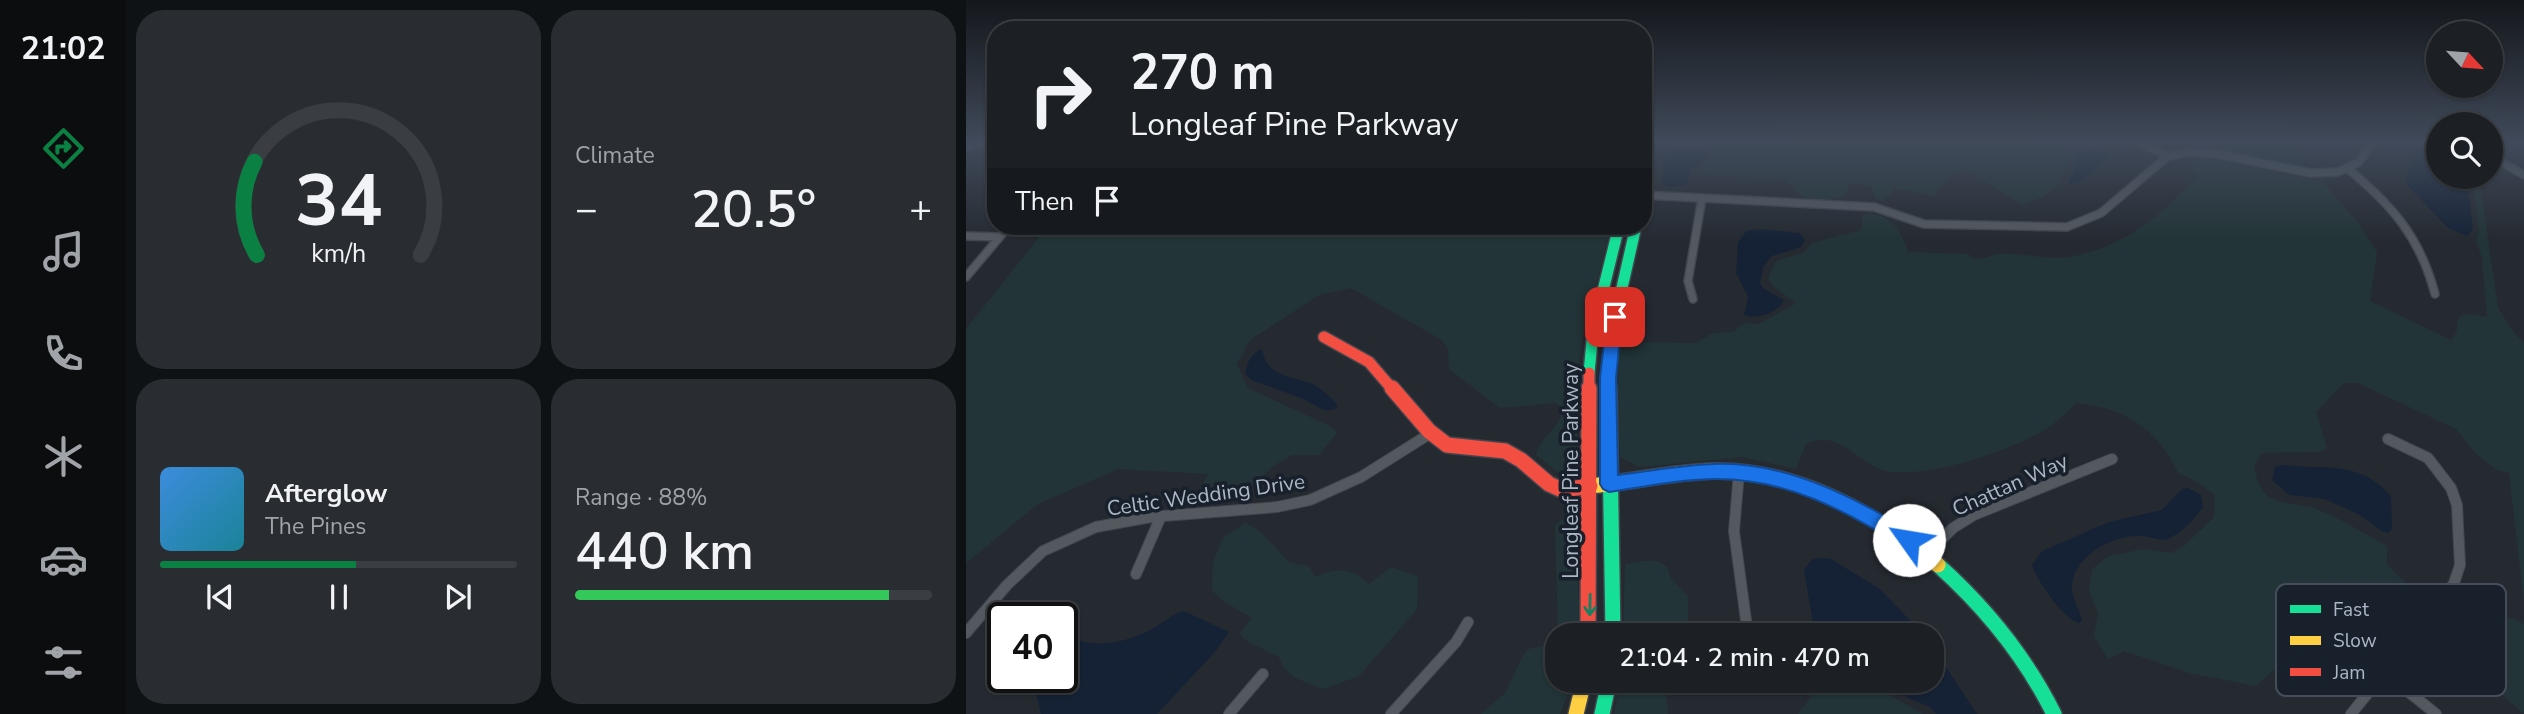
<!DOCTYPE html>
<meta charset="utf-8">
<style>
body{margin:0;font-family:"Nunito Sans",sans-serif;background:#292d32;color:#f1f3f6;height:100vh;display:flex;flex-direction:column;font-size:26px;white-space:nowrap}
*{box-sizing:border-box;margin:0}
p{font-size:23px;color:#a0a3a7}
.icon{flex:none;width:38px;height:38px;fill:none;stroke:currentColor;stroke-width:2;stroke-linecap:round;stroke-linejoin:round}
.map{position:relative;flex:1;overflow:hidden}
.details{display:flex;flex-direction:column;gap:10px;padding:10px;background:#0f1214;width:840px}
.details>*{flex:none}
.banner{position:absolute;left:21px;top:21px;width:665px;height:214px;border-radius:28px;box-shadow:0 2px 5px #0004,0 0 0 2px #3a3e42;background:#1c2025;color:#f1f3f6;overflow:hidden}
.needle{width:46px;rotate:116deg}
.tools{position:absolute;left:1460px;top:21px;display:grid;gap:14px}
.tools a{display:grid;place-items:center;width:77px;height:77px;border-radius:50%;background:#1c2025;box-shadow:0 2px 5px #0004,0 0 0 2px #3a3e42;font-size:35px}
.speed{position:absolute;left:21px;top:602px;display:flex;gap:14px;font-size:35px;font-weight:700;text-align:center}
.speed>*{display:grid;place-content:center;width:91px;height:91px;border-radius:50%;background:#1c2025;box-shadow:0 2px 5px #0004,0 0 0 2px #3a3e42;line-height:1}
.speed .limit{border:4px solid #111;border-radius:10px;background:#fff;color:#111}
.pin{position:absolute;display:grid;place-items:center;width:60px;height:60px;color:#fff;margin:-30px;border-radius:14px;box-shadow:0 4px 10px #0006}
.me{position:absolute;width:77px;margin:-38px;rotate:302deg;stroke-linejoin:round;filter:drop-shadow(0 0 5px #0008)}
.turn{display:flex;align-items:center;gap:24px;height:147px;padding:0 28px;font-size:32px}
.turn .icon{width:91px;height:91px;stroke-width:2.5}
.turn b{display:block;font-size:49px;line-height:60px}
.then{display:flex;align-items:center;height:66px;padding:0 28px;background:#0003;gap:14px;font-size:26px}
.big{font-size:52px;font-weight:600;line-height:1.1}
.details .card{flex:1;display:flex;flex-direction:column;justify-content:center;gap:10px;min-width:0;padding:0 24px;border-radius:28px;background:#292d32}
.details .dial{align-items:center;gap:0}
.dial svg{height:182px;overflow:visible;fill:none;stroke:#3a3e42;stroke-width:7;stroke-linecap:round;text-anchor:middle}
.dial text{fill:#f1f3f6;stroke:none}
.song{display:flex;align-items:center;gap:21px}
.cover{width:84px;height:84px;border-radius:10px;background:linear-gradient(135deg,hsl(210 70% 55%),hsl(190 70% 35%))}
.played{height:7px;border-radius:4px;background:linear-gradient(90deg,#0b8043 55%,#3a3e42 55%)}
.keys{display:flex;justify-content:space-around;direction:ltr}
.heat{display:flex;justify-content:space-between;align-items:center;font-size:38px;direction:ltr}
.charge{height:10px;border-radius:5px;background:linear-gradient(90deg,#34c759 88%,#3a3e42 0)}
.details .tiles{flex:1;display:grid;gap:10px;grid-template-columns:repeat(2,1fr)}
.trip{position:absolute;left:579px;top:623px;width:399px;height:70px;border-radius:28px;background:#1c2025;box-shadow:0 2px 5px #0004,0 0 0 2px #3a3e42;font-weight:600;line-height:70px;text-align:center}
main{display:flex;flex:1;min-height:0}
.menu{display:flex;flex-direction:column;width:126px;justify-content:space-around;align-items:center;background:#0b0d0f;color:#a0a3a7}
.menu .icon{width:49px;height:49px}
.menu .on{color:#0b8043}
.menu b{font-size:32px;color:#f1f3f6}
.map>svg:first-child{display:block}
</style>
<main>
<nav class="menu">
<b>21:02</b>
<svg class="icon on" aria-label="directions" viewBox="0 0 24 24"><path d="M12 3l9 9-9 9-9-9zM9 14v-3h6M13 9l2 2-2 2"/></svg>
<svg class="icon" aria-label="music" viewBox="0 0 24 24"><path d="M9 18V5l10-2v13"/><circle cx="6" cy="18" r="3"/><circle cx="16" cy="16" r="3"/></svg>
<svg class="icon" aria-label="phone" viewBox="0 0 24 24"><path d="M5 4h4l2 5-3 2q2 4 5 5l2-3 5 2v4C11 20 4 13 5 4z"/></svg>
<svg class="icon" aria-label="climate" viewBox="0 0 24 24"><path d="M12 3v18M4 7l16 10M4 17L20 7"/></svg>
<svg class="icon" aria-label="car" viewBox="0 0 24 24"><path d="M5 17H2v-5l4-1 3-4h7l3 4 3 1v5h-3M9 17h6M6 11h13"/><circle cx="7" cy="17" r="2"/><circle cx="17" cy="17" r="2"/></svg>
<svg class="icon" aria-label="filters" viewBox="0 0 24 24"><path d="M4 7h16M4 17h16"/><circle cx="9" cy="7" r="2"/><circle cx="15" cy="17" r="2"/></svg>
</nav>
<section class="details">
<div class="tiles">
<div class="card dial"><svg viewBox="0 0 100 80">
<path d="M14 69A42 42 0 1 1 86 69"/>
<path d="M14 69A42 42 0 0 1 13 28" stroke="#0b8043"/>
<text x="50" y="56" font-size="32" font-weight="700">34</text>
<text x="50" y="72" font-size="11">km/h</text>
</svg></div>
<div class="card"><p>Climate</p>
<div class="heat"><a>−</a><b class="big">20.5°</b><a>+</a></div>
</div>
<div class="card">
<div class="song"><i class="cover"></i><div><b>Afterglow</b><p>The Pines</p></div></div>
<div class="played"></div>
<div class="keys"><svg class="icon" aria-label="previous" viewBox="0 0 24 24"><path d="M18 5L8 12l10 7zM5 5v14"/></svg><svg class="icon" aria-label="pause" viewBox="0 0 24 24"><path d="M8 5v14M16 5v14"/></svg><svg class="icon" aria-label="next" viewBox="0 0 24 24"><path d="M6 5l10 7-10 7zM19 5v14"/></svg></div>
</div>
<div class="card"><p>Range · 88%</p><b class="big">440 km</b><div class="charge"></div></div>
</div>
</section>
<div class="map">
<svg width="1558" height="714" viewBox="0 0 1558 714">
<rect width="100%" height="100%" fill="#252a31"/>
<path fill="#223437" d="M755,141h324l23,11c-3,36 -15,41 -46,53l-55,-36 -15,4 -19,23 -38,-8 -12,14 -8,-4 -3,-12 -21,-3 -6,12c-15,6 -36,10 -49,-4 -5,-5 -5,-8 -12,-12l-85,-5 -3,-3 15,-12z
M1219,141h94l25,13 -2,12 -22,-1z
M1237,158l120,24 35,41 19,29 -7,49 81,39 5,-7 3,-16 10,-3 18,3 -5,-59 -6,-17 3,-10 -7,-54h7l19,131 18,27 8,7v260l-15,-129 -12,-3 -20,-15 -21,-26 -98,-46h-14l-28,29 11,36 -8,4 -57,1 -8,13c7,45 33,33 65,44 23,9 46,24 68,36v19l33,31 -21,21 -39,-26 -104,95 -66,-13 -66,-22 -16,8 -14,-23 4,-22 -9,-24 3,-21 17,-13 35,-7 27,4 14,-8 29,-28 1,-22 -21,-15 -16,-7c-19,-43 -54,-66 -102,-70 -7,7 -15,15 -24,22 -31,23 -131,57 -169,45 -28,-9 -43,-41 -77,-26l-10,25 -53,-12 -103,10 -20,-10 -4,-54 3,-58 13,-3 64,1 17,-10 20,-1 12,-9 14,1 37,-21 -22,-16 -6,-9 8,-17 27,-8 9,-10 49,-13 2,-15c25,-5 39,15 45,37l60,2 6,5c9,0 17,-4 26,-5 20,-2 41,5 60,4 56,-5 102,-42 138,-82l-9,-7z
M82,226h563l-29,114 -7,47 4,90 -18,-2 -25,-20c4,-19 25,-27 27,-47l-8,-5 -55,5 -51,-39 -1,-19 -6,-10 -91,-52 -32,7 -69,45 -13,24 11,24 82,38 7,7 -18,22h-26l-18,10 -39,36 -41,-2 13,-25 -90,-5 -80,35 -72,59v-234z
M599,517l7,3 4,13 4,101 -22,1v46h15l-13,33h-79l25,-22 17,-37 5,-6 15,-3 15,-14 -3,-107z
M279,523l15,8 30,32 19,3 6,11c21,-9 37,-10 54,7l22,-17 27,9 -1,33 -58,67 -35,13c-19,-7 -38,-11 -45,-32l-34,-17 -5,-7 12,-15 -29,-17 -11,-11 1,-27 9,-24z
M678,561h14l9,6 3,10 18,19v29l-4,10h-61l2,-71z
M1533,618h13l12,6v90l-55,-49 -2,-30z
M654,681h45l3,33h-54z
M866,681h48l9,14 34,19h-125l13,-17z"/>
<path fill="#152235" d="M1091,141l28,2 21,11 1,5 -26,22 -11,3 -2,-2c13,-23 11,-27 -11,-41z
M1472,141v36h29l6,52 -6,7 -19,-8 -40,-42 -2,-6 12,-34z
M746,142l-6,17 -14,9 -6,17 -16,2 -8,-2 2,-24 4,-11 25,-2z
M795,229l39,4 5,7 -4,7 -29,9 -9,11 -3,16 3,5 21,12c-6,13 -27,20 -40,15l4,-18 -12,-24 2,-30 8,-12z
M296,349c5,25 20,26 42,32 13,3 24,14 33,23v4l-11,3 -25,-13 -50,-18 -6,-7c2,-10 6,-20 17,-24z
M1316,465c43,5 76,-6 109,31l1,32 -3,5 -6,-1 -23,-17 -35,-16 -36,-4 -17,-15 3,-13z
M1222,488l13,7 2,12c-6,10 -24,28 -35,32 -9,3 -18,-3 -27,-3 -28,-2 -71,21 -69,54 1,11 8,20 10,30l-2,3c-15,-1 -44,-44 -48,-58l10,-14 67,-29 53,-12 20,-21z
M856,558l9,1 49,30 44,46h-109l-11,-65 8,-11z
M218,611l45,21 -14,20 -58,62h-116l-9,-37h30v-49c19,25 64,15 88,2 12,-6 21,-16 34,-19z
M966,646l45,68h-41l-6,-7 -22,-9 -16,-17h40z"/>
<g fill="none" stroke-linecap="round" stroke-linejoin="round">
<defs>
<path id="street-far1" d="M1170,141l32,15
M0,148l21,-7
M1524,150l13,13 21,12
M1381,168c45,37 73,69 88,126
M677,195l231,12 50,17 143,3 34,-14 67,-57 22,-4 27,2 93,19 28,-1 21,-10 14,-21
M0,236l33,1
M0,277l43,-51
M727,299l-5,-18 14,-83"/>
<path id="street" d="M773,472l-5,59 14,104
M962,553l25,-25 21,-13 138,-56
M170,574l25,-58
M0,633l41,-48 36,-34 53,-24 55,-10 126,-10 33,-7 51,-23 70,-44
M1419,673l51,41
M263,714l34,-40
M425,714l65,-72 12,-20
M1385,714l87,-107 16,-24 6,-18 -3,-60 -6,-17 -23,-30 -40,-19"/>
<path id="fast-far1" d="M677,192l4,-20 -3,-31
M623,373l4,-42 26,-105
M643,390l3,-58 24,-106"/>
<path id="fast" d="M643,388l4,247
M972,565c48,43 87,91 116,149
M636,714l7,-33"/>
<path id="slow" d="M624,486c41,-4 83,-14 123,-15 83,-2 163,43 225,94
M610,714l8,-33"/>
<path id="jam-far1" d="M358,337l45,25 24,28
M623,390v-17"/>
<path id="jam" d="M426,388l37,43 18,14 58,6 16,9 28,24 13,6 28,-4
M622,635l1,-247"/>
</defs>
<use href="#street-far1" stroke="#42464e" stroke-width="10"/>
<use href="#street" stroke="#42464e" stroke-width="12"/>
<use href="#fast-far1" stroke="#42464e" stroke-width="14"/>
<use href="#fast" stroke="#42464e" stroke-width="18"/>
<use href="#slow" stroke="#42464e" stroke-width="18"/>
<use href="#jam-far1" stroke="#42464e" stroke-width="14"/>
<use href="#jam" stroke="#42464e" stroke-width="18"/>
<use href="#street-far1" stroke="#545960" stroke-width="7"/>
<use href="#street" stroke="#545960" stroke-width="10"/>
<use href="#fast-far1" stroke="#16e098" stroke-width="11"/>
<use href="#fast" stroke="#16e098" stroke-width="15"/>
<use href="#slow" stroke="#ffcf43" stroke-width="15"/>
<use href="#jam-far1" stroke="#f24e42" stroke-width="11"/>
<use href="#jam" stroke="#f24e42" stroke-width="15"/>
</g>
<defs><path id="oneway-shaft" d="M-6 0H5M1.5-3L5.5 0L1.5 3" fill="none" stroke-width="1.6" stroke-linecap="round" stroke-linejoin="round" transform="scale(1.75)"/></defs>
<use stroke="#178062" href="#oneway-shaft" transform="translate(624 605) rotate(91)"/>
<linearGradient id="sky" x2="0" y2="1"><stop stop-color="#14171b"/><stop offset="0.59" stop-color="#404a5a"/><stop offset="1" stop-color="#404a5a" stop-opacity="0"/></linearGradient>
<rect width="1558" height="241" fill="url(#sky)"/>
<path fill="#1a73e8" stroke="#114b97" stroke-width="2" d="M649,312l7,5 -6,61 2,97c32,-4 64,-10 96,-11 73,-3 141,34 202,70l2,6 -2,6 -7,2 -7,-2c-57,-36 -116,-67 -185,-67 -36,0 -73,8 -108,13l-6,-3 -3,-5v-106l7,-61z"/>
<g text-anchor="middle" stroke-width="7" stroke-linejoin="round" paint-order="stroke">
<g font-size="21" fill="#adb6c5" stroke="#18202c">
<text transform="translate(605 471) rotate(-90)" y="7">Longleaf Pine Parkway</text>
<text transform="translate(1044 485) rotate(-24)" y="7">Chattan Way</text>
<text transform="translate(240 495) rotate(-8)" y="7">Celtic Wedding Drive</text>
</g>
</g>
<rect x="1310" y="584" width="230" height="112" rx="10" fill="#18202c" stroke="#454d5a" stroke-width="2"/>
<rect x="1324" y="605" width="31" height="8" fill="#16e098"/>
<rect x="1324" y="636" width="31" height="9" fill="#ffcf43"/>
<rect x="1324" y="668" width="31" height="8" fill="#f24e42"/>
<g font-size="19" fill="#adb6c5">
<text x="1367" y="616">Fast</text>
<text x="1367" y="647">Slow</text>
<text x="1367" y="679">Jam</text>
</g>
</svg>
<div class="tools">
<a><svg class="needle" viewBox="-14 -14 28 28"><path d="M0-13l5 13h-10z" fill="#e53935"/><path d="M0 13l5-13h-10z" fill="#a0a3a7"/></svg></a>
<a><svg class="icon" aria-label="search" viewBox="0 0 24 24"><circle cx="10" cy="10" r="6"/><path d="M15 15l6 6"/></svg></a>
</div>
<div class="speed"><div class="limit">40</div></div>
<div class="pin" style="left:649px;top:317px;background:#d93025"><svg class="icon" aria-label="arrive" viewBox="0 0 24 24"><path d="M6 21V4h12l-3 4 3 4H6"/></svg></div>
<svg class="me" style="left:943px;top:540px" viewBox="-20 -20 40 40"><circle r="19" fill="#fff"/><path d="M0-13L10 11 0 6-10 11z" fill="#1a73e8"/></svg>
<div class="trip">21:04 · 2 min · 470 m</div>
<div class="banner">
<div class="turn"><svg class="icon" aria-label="right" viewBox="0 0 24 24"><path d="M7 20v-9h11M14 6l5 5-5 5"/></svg><div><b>270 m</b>Longleaf Pine Parkway</div></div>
<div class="then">Then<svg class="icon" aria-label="arrive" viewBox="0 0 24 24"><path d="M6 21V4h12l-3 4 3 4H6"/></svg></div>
</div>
</div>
</main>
